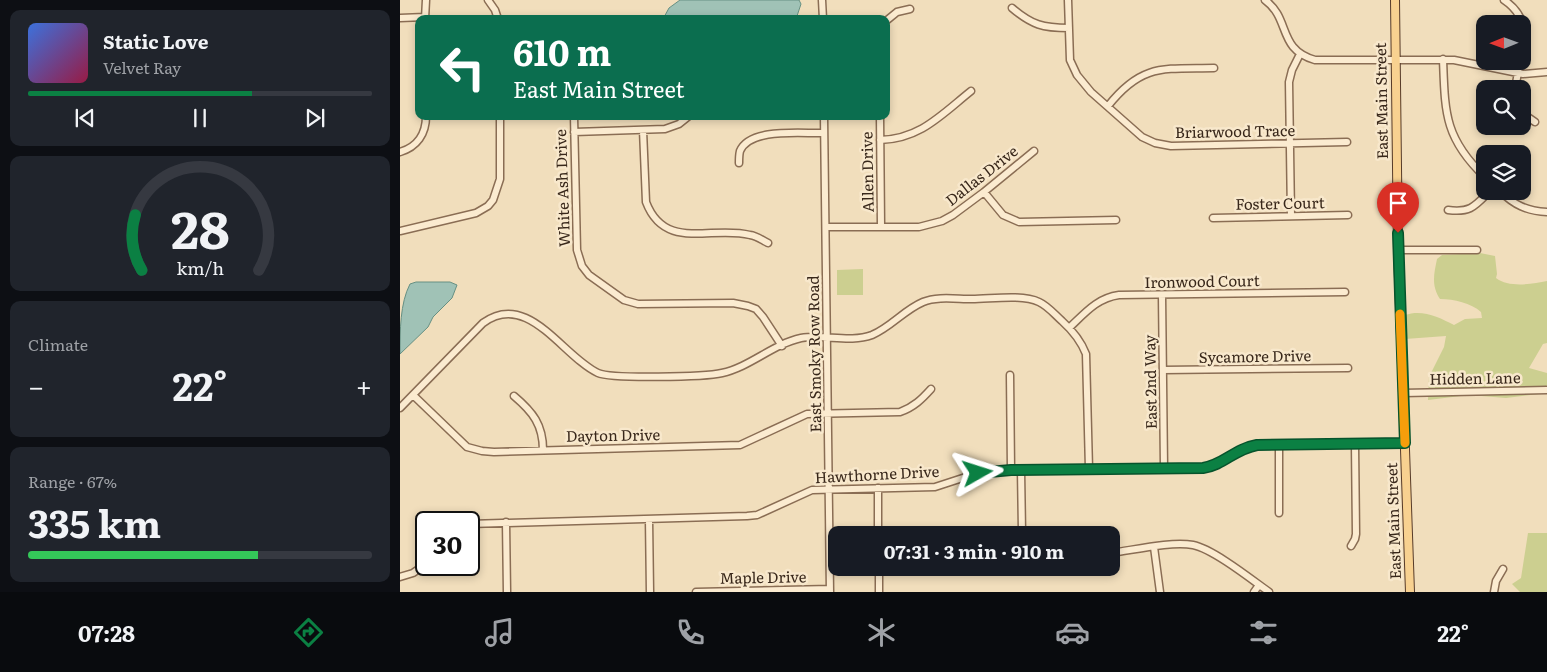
<!DOCTYPE html>
<meta charset="utf-8">
<style>
body{margin:0;font-family:Literata,serif;background:#20242c;color:#f1f3f6;height:100vh;display:flex;flex-direction:column;font-size:19px;white-space:nowrap}
*{box-sizing:border-box;margin:0}
p{font-size:16px;color:#9ea1a6}
.icon{flex:none;width:28px;height:28px;fill:none;stroke:currentColor;stroke-width:2;stroke-linecap:round;stroke-linejoin:round}
.map{position:relative;flex:1;overflow:hidden}
.sheet{display:flex;flex-direction:column;gap:10px;padding:10px;background:#0d0f14;width:400px}
.sheet>*{flex:none}
.guide{position:absolute;left:15px;top:15px;width:475px;height:105px;border-radius:10px;box-shadow:0 2px 8px #0003;background:#0b6e4f;color:#fff;overflow:hidden}
.needle{width:32px;rotate:269deg}
.controls{position:absolute;left:1076px;top:15px;display:grid;gap:10px}
.controls a{display:grid;place-items:center;width:55px;height:55px;border-radius:10px;background:#171b24;box-shadow:0 2px 8px #0003;font-size:25px}
.speed{position:absolute;left:15px;top:511px;display:flex;gap:10px;font-size:25px;font-weight:700;text-align:center}
.speed>*{display:grid;place-content:center;width:65px;height:65px;border-radius:50%;background:#171b24;box-shadow:0 2px 8px #0003;line-height:1}
.speed .limit{border:2px solid #111;border-radius:8px;background:#fff;color:#111}
.pin{position:absolute;display:grid;place-items:center;width:42px;height:42px;color:#fff;margin:-51px -21px;border-radius:50% 50% 50% 0;rotate:-45deg;box-shadow:0 0 5px #0007}
.pin .icon{rotate:45deg}
.me{position:absolute;width:55px;margin:-28px;rotate:84deg;stroke-linejoin:round;filter:drop-shadow(0 0 4px #0008)}
.turn{display:flex;align-items:center;gap:18px;height:105px;padding:0 15px;font-size:22px}
.turn .icon{width:65px;height:65px;stroke-width:2.5}
.turn b{display:block;font-size:35px;line-height:42px}
.big{font-size:38px;font-weight:700;line-height:1.1}
.sheet .widget{flex:1;display:flex;flex-direction:column;justify-content:center;gap:8px;min-width:0;padding:0 18px;border-radius:10px;background:#20242c}
.sheet .dial{align-items:center;gap:0}
.dial svg{height:130px;overflow:visible;fill:none;stroke:#363941;stroke-width:7;stroke-linecap:round;text-anchor:middle}
.dial text{fill:#f1f3f6;stroke:none}
.song{display:flex;align-items:center;gap:15px}
.cover{width:60px;height:60px;border-radius:8px;background:linear-gradient(135deg,hsl(220 70% 55%),hsl(340 70% 35%))}
.played{height:5px;border-radius:2px;background:linear-gradient(90deg,#0b8043 65%,#363941 65%)}
.keys{display:flex;justify-content:space-around;direction:ltr}
.heat{display:flex;justify-content:space-between;align-items:center;font-size:28px;direction:ltr}
.charge{height:8px;border-radius:4px;background:linear-gradient(90deg,#34c759 67%,#363941 0)}
.trip{position:absolute;left:428px;top:526px;width:292px;height:50px;border-radius:10px;background:#171b24;box-shadow:0 2px 8px #0003;font-weight:700;line-height:50px;text-align:center}
.tab-bar{display:flex;height:80px;justify-content:space-around;align-items:center;background:#090b0e;color:#9ea1a6}
.tab-bar .icon{width:35px;height:35px}
.tab-bar .selected{color:#0b8043}
.tab-bar b{font-size:22px;color:#f1f3f6}
main{display:flex;flex:1;min-height:0}
.map>svg:first-child{display:block}
</style>
<main>
<section class="sheet">
<div class="widget">
<div class="song"><i class="cover"></i><div><b>Static Love</b><p>Velvet Ray</p></div></div>
<div class="played"></div>
<div class="keys"><svg class="icon" aria-label="previous" viewBox="0 0 24 24"><path d="M18 5L8 12l10 7zM5 5v14"/></svg><svg class="icon" aria-label="pause" viewBox="0 0 24 24"><path d="M8 5v14M16 5v14"/></svg><svg class="icon" aria-label="next" viewBox="0 0 24 24"><path d="M6 5l10 7-10 7zM19 5v14"/></svg></div>
</div>
<div class="widget dial"><svg viewBox="0 0 100 80">
<path d="M14 69A42 42 0 1 1 86 69"/>
<path d="M14 69A42 42 0 0 1 10 35" stroke="#0b8043"/>
<text x="50" y="56" font-size="32" font-weight="700">28</text>
<text x="50" y="72" font-size="11">km/h</text>
</svg></div>
<div class="widget"><p>Climate</p>
<div class="heat"><a>−</a><b class="big">22°</b><a>+</a></div>
</div>
<div class="widget"><p>Range · 67%</p><b class="big">335 km</b><div class="charge"></div></div>
</section>
<div class="map">
<svg width="1147" height="592" viewBox="0 0 1147 592">
<rect width="100%" height="100%" fill="#f1debc"/>
<path fill="#cccf90" d="M1080,253l15,3 2,18 -1,4c13,10 36,6 51,3v62l-4,1 -14,24 18,5v12l-8,9 -33,4 -37,-3 -41,5 1,-23 15,-30 2,-11 -41,3v-24c17,-6 34,2 49,10l11,-6 17,-1 -1,-6c-10,-9 -27,-13 -41,-13 -9,-14 -6,-25 -3,-40l5,-4z
M463,269v26h-26v-25z
M1128,533h19v59h-27l-8,-8 9,-6z"/>
<path fill="#a0c2b6" stroke="#679083" d="M280,0h119l2,4 -5,15h-133l6,-11z
M16,282h34l7,3 -5,13 -19,19 -5,10 -28,27c0,-23 0,-51 10,-70z"/>
<g fill="none" stroke-linecap="round" stroke-linejoin="round">
<defs>
<path id="minor" d="M88,0l7,10 3,9
M422,0l1,19
M668,0l2,60 7,15 14,17 51,45 13,6 16,3 176,-4
M865,0c26,19 12,49 50,60h139l69,14 24,-2
M1104,0c18,12 23,29 18,49
M612,8c20,17 31,20 57,20
M0,18l25,-1
M25,19l1,-19
M486,21l11,-9 13,-3
M1043,59c2,53 1,79 42,118
M1115,89l5,-28
M708,106c34,-43 56,-37 106,-38
M1122,113l13,9
M174,116l3,134 5,16 7,9 35,25 14,4 95,-1 15,3 8,3 7,8 19,29
M424,116l6,476
M480,116l1,110
M243,130l3,72c19,50 66,23 104,33 7,1 12,5 18,8
M174,132l91,-3 14,-5 10,-8
M480,140c40,-1 61,-25 91,-49
M0,152c17,-5 26,-18 26,-36
M339,163c0,-4 0,-8 1,-12 10,-24 63,-17 84,-18
M1100,191c14,14 27,20 47,21
M584,192l19,23 16,7 97,-2
M1048,210c23,3 27,-4 42,-19
M891,216l-2,-134 3,-12 8,-16
M813,218l135,-3
M426,227h93l23,-6 11,-6 31,-23 50,-41
M0,231l76,-18 12,-7 5,-6 7,-21v-63
M998,250h79
M762,295l2,173
M669,328c16,-15 28,-30 50,-33l226,-3
M763,370l185,-2
M610,375l1,95
M1003,393l144,-3
M13,395l54,52 15,4 12,1 246,-7 67,-31 93,-2c14,-5 22,-13 31,-23
M114,396c19,16 29,29 29,54
M0,408l83,-85c45,-33 79,33 115,50 13,6 107,4 124,0 28,-6 51,-29 79,-35 23,-4 49,5 71,-3 19,-8 32,-25 51,-33 14,-6 33,-3 49,-3 19,0 50,-5 67,3 9,4 16,13 23,19 11,10 19,20 24,33l3,115
M879,444v69
M621,470l1,62
M478,488v47
M249,519l1,73
M106,522l1,70
M69,524l278,-8 10,-1 55,-25 123,-3 43,-14 16,-3 209,-2c21,-3 31,-19 54,-23l148,-2
M951,546l4,-7 1,-5 -1,-90
M754,547l6,45
M711,553c23,-3 60,-12 82,-8 20,4 58,34 76,47
M479,568v24
M0,577l13,-4 13,-9
M296,592l134,-3
M854,592l5,-7
M1094,592l2,-11 7,-12"/>
<path id="major" d="M995,0l3,250 12,342"/>
</defs>
<use href="#minor" stroke="#8a6d54" stroke-width="9"/>
<use href="#major" stroke="#573b29" stroke-width="10"/>
<use href="#minor" stroke="#fbebd0" stroke-width="6"/>
<use href="#major" stroke="#f8d190" stroke-width="8"/>
</g>
<g fill="none" stroke-linecap="round" stroke-linejoin="round">
<defs>
<path id="route" d="M578,473l33,-3 192,-2c21,-3 31,-19 54,-23l148,-2 -7,-210"/>
</defs>
<use href="#route" stroke="#07532c" stroke-width="12"/>
<use href="#route" stroke="#0b8043" stroke-width="9"/>
<path stroke="#f59e0b" stroke-width="9" d="M1000,314l5,129"/>
</g>
<g text-anchor="middle" stroke-width="5" stroke-linejoin="round" paint-order="stroke">
<g font-size="15" fill="#38271a" stroke="#f8e8cc">
<text transform="translate(982 101) rotate(-91)" y="5">East Main Street</text>
<text transform="translate(835 132) rotate(-1)" y="5">Briarwood Trace</text>
<text transform="translate(468 172) rotate(-91)" y="5">Allen Drive</text>
<text transform="translate(582 176) rotate(-38)" y="5">Dallas Drive</text>
<text transform="translate(163 188) rotate(-92)" y="5">White Ash Drive</text>
<text transform="translate(880 204) rotate(-1)" y="5">Foster Court</text>
<text transform="translate(802 282) rotate(-1)" y="5">Ironwood Court</text>
<text transform="translate(415 354) rotate(-91)" y="5">East Smoky Row Road</text>
<text transform="translate(855 357) rotate(-1)" y="5">Sycamore Drive</text>
<text transform="translate(1075 379) rotate(-1)" y="5">Hidden Lane</text>
<text transform="translate(751 382) rotate(-91)" y="5">East 2nd Way</text>
<text transform="translate(213 436) rotate(-1)" y="5">Dayton Drive</text>
<text transform="translate(477 475) rotate(-3)" y="5">Hawthorne Drive</text>
<text transform="translate(994 521) rotate(-92)" y="5">East Main Street</text>
<text transform="translate(363 578) rotate(-1)" y="5">Maple Drive</text>
</g>
</g>
</svg>
<div class="controls">
<a><svg class="needle" viewBox="-14 -14 28 28"><path d="M0-13l5 13h-10z" fill="#e53935"/><path d="M0 13l5-13h-10z" fill="#9ea1a6"/></svg></a>
<a><svg class="icon" aria-label="search" viewBox="0 0 24 24"><circle cx="10" cy="10" r="6"/><path d="M15 15l6 6"/></svg></a>
<a><svg class="icon" aria-label="layers" viewBox="0 0 24 24"><path d="M12 4l9 5-9 5-9-5zM3 14l9 5 9-5"/></svg></a>
</div>
<div class="speed"><div class="limit">30</div></div>
<div class="pin" style="left:998px;top:233px;background:#d93025"><svg class="icon" aria-label="arrive" viewBox="0 0 24 24"><path d="M6 21V4h12l-3 4 3 4H6"/></svg></div>
<svg class="me" style="left:578px;top:473px" viewBox="-20 -20 40 40"><path d="M0-17L14 15 0 8-14 15z" fill="#0b8043" stroke="#fff" stroke-width="4"/></svg>
<div class="trip">07:31 · 3 min · 910 m</div>
<div class="guide">
<div class="turn"><svg class="icon" aria-label="left" viewBox="0 0 24 24"><path d="M17 20v-9H6M10 6l-5 5 5 5"/></svg><div><b>610 m</b>East Main Street</div></div>
</div>
</div>
</main>
<nav class="tab-bar">
<b>07:28</b>
<svg class="icon selected" aria-label="directions" viewBox="0 0 24 24"><path d="M12 3l9 9-9 9-9-9zM9 14v-3h6M13 9l2 2-2 2"/></svg>
<svg class="icon" aria-label="music" viewBox="0 0 24 24"><path d="M9 18V5l10-2v13"/><circle cx="6" cy="18" r="3"/><circle cx="16" cy="16" r="3"/></svg>
<svg class="icon" aria-label="phone" viewBox="0 0 24 24"><path d="M5 4h4l2 5-3 2q2 4 5 5l2-3 5 2v4C11 20 4 13 5 4z"/></svg>
<svg class="icon" aria-label="climate" viewBox="0 0 24 24"><path d="M12 3v18M4 7l16 10M4 17L20 7"/></svg>
<svg class="icon" aria-label="car" viewBox="0 0 24 24"><path d="M5 17H2v-5l4-1 3-4h7l3 4 3 1v5h-3M9 17h6M6 11h13"/><circle cx="7" cy="17" r="2"/><circle cx="17" cy="17" r="2"/></svg>
<svg class="icon" aria-label="filters" viewBox="0 0 24 24"><path d="M4 7h16M4 17h16"/><circle cx="9" cy="7" r="2"/><circle cx="15" cy="17" r="2"/></svg>
<b>22°</b>
</nav>
